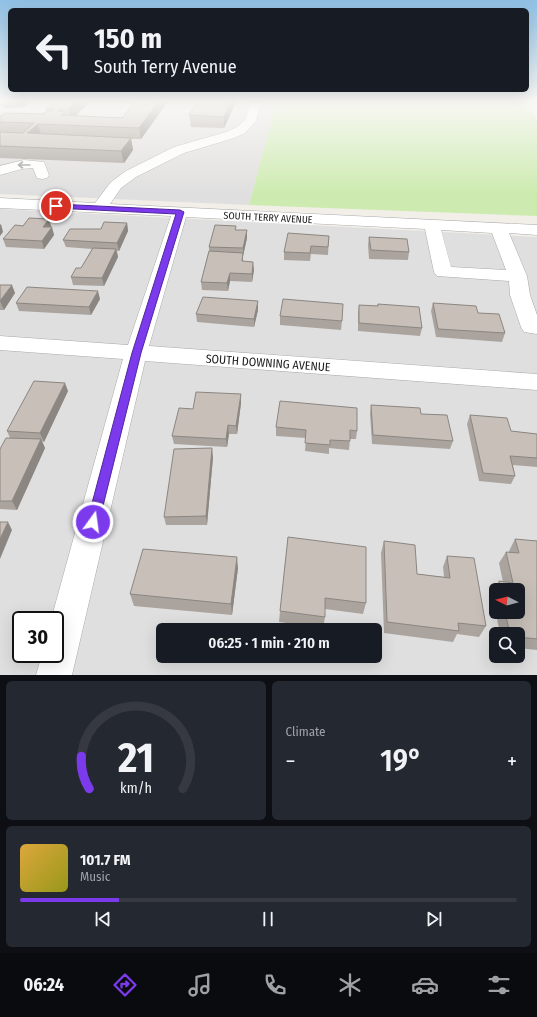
<!DOCTYPE html>
<meta charset="utf-8">
<style>
body{margin:0;font-family:"Fira Sans Condensed",sans-serif;background:#242831;color:#f1f3f6;height:100vh;display:flex;flex-direction:column;font-size:15px;white-space:nowrap}
*{box-sizing:border-box;margin:0}
p{font-size:13px;color:#9ea1a6}
.icon{flex:none;width:22px;height:22px;fill:none;stroke:currentColor;stroke-width:2;stroke-linecap:round;stroke-linejoin:round}
.map{position:relative;height:675px;overflow:hidden}
.sheet{display:flex;flex-direction:column;gap:6px;padding:6px;background:#0d0f14;flex:1}
.sheet>*{flex:none}
.banner{position:absolute;left:8px;top:8px;width:521px;height:84px;border-radius:6px;box-shadow:0 4px 16px #0002;background:#171b24;color:#f1f3f6;overflow:hidden}
.needle{width:26px;rotate:276deg}
.fabs{position:absolute;left:489px;top:583px;display:grid;gap:8px}
.fabs a{display:grid;place-items:center;width:36px;height:36px;border-radius:6px;background:#171b24;box-shadow:0 4px 16px #0002;font-size:20px}
.speed{position:absolute;left:12px;top:611px;display:flex;gap:8px;font-size:20px;font-weight:700;text-align:center}
.speed>*{display:grid;place-content:center;width:52px;height:52px;border-radius:50%;background:#171b24;box-shadow:0 4px 16px #0002;line-height:1}
.speed .limit{border:2px solid #111;border-radius:6px;background:#fff;color:#111}
.pin{position:absolute;display:grid;place-items:center;width:34px;height:34px;color:#fff;margin:-17px;border:2px solid #fff;border-radius:50%;box-shadow:0 1px 4px #0007}
.me{position:absolute;width:44px;margin:-22px;rotate:14deg;stroke-linejoin:round;filter:drop-shadow(0 0 3px #0008)}
.turn{display:flex;align-items:center;gap:14px;height:84px;padding:0 20px;font-size:18px}
.turn .icon{width:52px;height:52px;stroke-width:2.5}
.turn b{display:block;font-size:28px;line-height:34px}
.big{font-size:30px;font-weight:600;line-height:1.1}
.sheet .widget{flex:1;display:flex;flex-direction:column;justify-content:center;gap:6px;min-width:0;padding:0 14px;border-radius:6px;background:#242831}
.sheet .dial{align-items:center;gap:0}
.dial svg{height:104px;overflow:visible;fill:none;stroke:#363941;stroke-width:7;stroke-linecap:round;text-anchor:middle}
.dial text{fill:#f1f3f6;stroke:none}
.song{display:flex;align-items:center;gap:12px}
.cover{width:48px;height:48px;border-radius:6px;background:linear-gradient(135deg,hsl(40 70% 55%),hsl(60 70% 35%))}
.played{height:4px;border-radius:2px;background:linear-gradient(90deg,#7c3aed 20%,#363941 20%)}
.keys{display:flex;justify-content:space-around;direction:ltr}
.heat{display:flex;justify-content:space-between;align-items:center;font-size:22px;direction:ltr}
.sheet .tiles{flex:1;display:grid;gap:6px;grid-template-columns:1fr 1fr}
.widget:last-child{grid-column:span 2}
.trip{position:absolute;left:156px;top:623px;width:226px;height:40px;border-radius:6px;background:#171b24;box-shadow:0 4px 16px #0002;font-weight:600;line-height:40px;text-align:center}
.menu{display:flex;height:64px;justify-content:space-around;align-items:center;background:#090b0e;color:#9ea1a6}
.menu .icon{width:28px;height:28px}
.menu .on{color:#7c3aed}
.menu b{font-size:18px;color:#f1f3f6}
.map>svg:first-child{display:block}
</style>
<div class="map">
<svg width="537" height="675" viewBox="0 0 537 675">
<rect width="100%" height="100%" fill="#f2efe9"/>
<path fill="#e0dfdf" fill-rule="evenodd" d="M0,100h277l-28,105 -249,-11z
M0,209l537,28v438h-537zM496,590h22v22h-22zM21,620h34v34h-34zM163,630h212v26h-212zM496,634h22v22h-22z"/>
<path fill="#cdebb0" d="M277,100h232l16,3 12,16v97l-288,-11z"/>
<g fill="none" stroke-linecap="round" stroke-linejoin="round">
<defs>
<path id="minor" d="M252,100h10l-6,21 -11,12 -11,5 -50,15 -48,24 -15,11 -11,16 427,21v10l-28,-2 18,43 3,19 7,20v19l-13,-2 -3,-5 -11,-32 -1,-14 -72,-5 -3,-4 -9,-43 -239,-12 -37,129 388,28v16l-392,-29 -73,314h-36l6,-21h13v-34h-4l72,-261 -123,-9v-14l128,9 43,-129 -171,-8v-10l95,5 16,-21 15,-11 48,-24 52,-15 11,-5 8,-7zM441,230l51,3 14,37 -55,-3z
M24,160l20,2 5,13 -2,3 -5,1 -5,-1 -4,-10c-13,0 -21,4 -33,7v-9z"/>
</defs>
<use href="#minor" stroke="#a9a9a9" stroke-width="1"/>
<use href="#minor" fill="#fff" fill-rule="evenodd"/>
</g>
<path fill="#aba49e" fill-rule="evenodd" d="M0,100h174l-3,4h-5l-25,35h-10l2,11 -9,13 -124,-5v-41l43,-3 3,-3v-3l8,-7 -22,-1 -7,7 -21,1 -1,-2h-3zM90,102l44,2 -12,14 -47,-2z
M199,100h38l-13,28 -33,-1 -2,-12z
M49,219l5,16 -10,14 -38,-2 -3,-8 20,-13z
M127,223l1,8 -9,20h-2l1,6 -14,29 -31,-1 -2,-8 10,-9 11,-19 -26,-2 -3,-7z
M236,230h11v8l-4,18v5l11,9 -2,12 -22,-1 -2,10 -26,-1 -1,-8 8,-31v-4z
M329,236l-1,19 -17,-1 -1,7 -26,-1v-8z
M369,237l40,15 -1,8 -39,-1 -1,-14z
M0,285l15,8 -11,17h-4z
M100,299l-9,16 -72,-4 -3,-8z
M433,303l45,10 27,20 -3,9 -66,-5 -5,-26z
M378,304l44,24 -2,8 -62,-5v-18l1,-8 18,1z
M258,310l-4,17 -57,-5 -1,-8z
M280,316l62,5 -1,9 -61,-5z
M68,391l-24,51 -2,-1 3,7 -28,62 -17,-1v-60l10,-11 -3,-7z
M241,403l-4,31h-8l-2,13 -53,-3 -2,-8 21,-27z
M371,405l50,9 32,27 -3,8 -78,-5 -2,-30z
M470,415l41,16 26,3v33l-24,-2 2,11 -4,8 -32,-3 -12,-57z
M276,427l81,4 -1,8h-6l-1,11 -20,-2v6l-24,-3 1,-13 -30,-2z
M213,457l-6,68h-41l-2,-8z
M288,537l78,66 -3,11 -38,-5v8l-2,11 -44,-6 1,-11z
M515,539l22,2v109l-19,-2v-14h-18l-8,-41 7,-12 4,1 -4,-19 7,-11h3v-1zM496,590h22v22h-22z
M384,541l33,33 27,3 -1,-10 4,-11 39,70 -7,11 -22,-3 -4,8 -69,-9 -3,-80z
M238,568l-6,47 -98,-9 -4,-12z"/>
<path fill="#8b8681" d="M1,100h31l-7,7 -21,1z
M78,100h11l1,2 -20,19 -2,-12z
M160,100h6v4l-25,35 -2,-11z
M171,100h3l-3,4z
M231,100h6l-13,28v-11z
M60,109l1,6 4,-3 3,11 -11,-12z
M38,124l3,11 -14,-2z
M131,138l2,12 -9,13 -3,-12z
M49,219l2,8h-8z
M127,223l1,8 -9,20 -2,-8z
M1,224l2,8 -3,4v-11z
M52,227l2,8 -10,14 -2,-8z
M247,230v8l-4,18v5l-1,8v-8l1,-8v-5z
M116,249l2,8 -14,29 -2,-8z
M253,262l1,8 -2,12v-8z
M230,273v8l-2,10 -1,-8z
M12,285l3,8 -11,17 -4,-9z
M98,291l2,8 -9,16 -2,-8z
M258,301v9l-4,17v-8z
M65,383l3,8 -24,51 -4,-9z
M241,394v9l-4,31 -1,-8z
M228,425l1,9 -2,13 -1,-8z
M41,439l4,9 -28,62 -5,-9z
M212,448l1,9 -6,68 -1,-9z
M8,522l4,8 -12,29v-20z
M237,557l1,11 -6,47 -1,-11z"/>
<path fill="#c7bfb8" stroke="#8b8681" d="M56,100h22l-10,9h-8l-3,2 8,1 -4,3 61,3 15,-18h23l-21,28 -101,-4 -11,9 104,5 -10,13 -121,-5v-14l23,1 11,-10 -34,-1v-5l5,-4 38,1 4,-3h5l3,-2 -9,-1z
M199,100h32l-7,17 -35,-2z
M29,218l20,1 -6,8h9l-10,14 -39,-2 12,-14 8,1z
M104,222l23,1 -10,20 -54,-3 7,-11h31z
M215,225l21,1 -1,4h12l-4,18 -34,-1z
M288,233l41,3 -1,11 -17,-1 -1,7 -26,-1z
M369,237l38,2 2,13 -38,-2z
M93,248l23,1 -14,29 -31,-1 5,-9h5z
M209,251l34,2 -1,8 11,1 -1,12 -22,-1 -3,10 -26,-1z
M0,285h12l-12,16z
M27,287l71,4 -9,16 -73,-4z
M203,297l55,4 -4,18 -58,-5z
M283,299l60,5 -1,17 -62,-5z
M433,303l43,3 2,7 21,1 6,19 -67,-4z
M378,304l41,3 3,21 -63,-5v-18l19,1z
M34,381l31,2 -25,50 -33,-2z
M196,392l45,2 -5,32 -8,-1 -2,14 -54,-3 7,-28 14,1z
M280,401l77,7v23l-7,-1v11l-20,-1v5l-25,-2 1,-13 -30,-3z
M371,405l49,3 1,6 26,1 6,26 -80,-6z
M470,415l37,3 4,13 26,3v24l-27,-2 5,20 -32,-3z
M6,438l35,1 -29,62h-12v-52z
M212,448l-6,68 -42,1 10,-68z
M0,522h8l-8,17z
M288,537l78,10v56l-41,-5v19l-45,-6z
M515,539l22,2v98l-19,-2v-3h-8l-5,-22h13v-22h-18l-1,-9 14,2 -7,-31 13,1z
M384,541l31,4 2,29 33,4 -3,-22 27,2 12,68 -28,-3 1,8 -72,-9z
M143,549l94,8 -6,47 -101,-10z"/>
<defs><path id="oneway-shaft" d="M-6 0H5M1.5-3L5.5 0L1.5 3" fill="none" stroke-width="1.6" stroke-linecap="round" stroke-linejoin="round"/></defs>
<use stroke="#9c9c9c" href="#oneway-shaft" transform="translate(24 165) rotate(180)"/>
<linearGradient id="sky" x2="0" y2="1"><stop stop-color="#8fc0e4"/><stop offset="0.52" stop-color="#f9f8f5"/><stop offset="1" stop-color="#f9f8f5" stop-opacity="0"/></linearGradient>
<rect width="537" height="194" fill="url(#sky)"/>
<path fill="#7c3aed" stroke="#51269a" d="M56,204l124,6 4,2 -43,141 -42,169 -2,4 -4,1 -5,-1 -1,-4 45,-169 44,-139 -122,-6 -1,-2z"/>
<g text-anchor="middle" stroke-width="3.5" stroke-linejoin="round" paint-order="stroke">
<g font-size="10" fill="#222" stroke="#fff">
<text transform="translate(268 217) rotate(3)" y="4">SOUTH TERRY AVENUE</text>
</g>
<g font-size="12" fill="#222" stroke="#fff">
<text transform="translate(268 363) rotate(4)" y="4">SOUTH DOWNING AVENUE</text>
</g>
</g>
</svg>
<div class="fabs">
<a><svg class="needle" viewBox="-14 -14 28 28"><path d="M0-13l5 13h-10z" fill="#e53935"/><path d="M0 13l5-13h-10z" fill="#9ea1a6"/></svg></a>
<a><svg class="icon" aria-label="search" viewBox="0 0 24 24"><circle cx="10" cy="10" r="6"/><path d="M15 15l6 6"/></svg></a>
</div>
<div class="speed"><div class="limit">30</div></div>
<div class="pin" style="left:56px;top:206px;background:#d93025"><svg class="icon" aria-label="arrive" viewBox="0 0 24 24"><path d="M6 21V4h12l-3 4 3 4H6"/></svg></div>
<svg class="me" style="left:93px;top:522px" viewBox="-20 -20 40 40"><circle r="17" fill="#7c3aed" stroke="#fff" stroke-width="3"/><path d="M0-11L8 9 0 5-8 9z" fill="#fff"/></svg>
<div class="trip">06:25 · 1 min · 210 m</div>
<div class="banner">
<div class="turn"><svg class="icon" aria-label="left" viewBox="0 0 24 24"><path d="M17 20v-9H6M10 6l-5 5 5 5"/></svg><div><b>150 m</b>South Terry Avenue</div></div>
</div>
</div>
<section class="sheet">
<div class="tiles">
<div class="widget dial"><svg viewBox="0 0 100 80">
<path d="M14 69A42 42 0 1 1 86 69"/>
<path d="M14 69A42 42 0 0 1 8 44" stroke="#7c3aed"/>
<text x="50" y="56" font-size="32" font-weight="700">21</text>
<text x="50" y="72" font-size="11">km/h</text>
</svg></div>
<div class="widget"><p>Climate</p>
<div class="heat"><a>−</a><b class="big">19°</b><a>+</a></div>
</div>
<div class="widget">
<div class="song"><i class="cover"></i><div><b>101.7 FM</b><p>Music</p></div></div>
<div class="played"></div>
<div class="keys"><svg class="icon" aria-label="previous" viewBox="0 0 24 24"><path d="M18 5L8 12l10 7zM5 5v14"/></svg><svg class="icon" aria-label="pause" viewBox="0 0 24 24"><path d="M8 5v14M16 5v14"/></svg><svg class="icon" aria-label="next" viewBox="0 0 24 24"><path d="M6 5l10 7-10 7zM19 5v14"/></svg></div>
</div>
</div>
</section>
<nav class="menu">
<b>06:24</b>
<svg class="icon on" aria-label="directions" viewBox="0 0 24 24"><path d="M12 3l9 9-9 9-9-9zM9 14v-3h6M13 9l2 2-2 2"/></svg>
<svg class="icon" aria-label="music" viewBox="0 0 24 24"><path d="M9 18V5l10-2v13"/><circle cx="6" cy="18" r="3"/><circle cx="16" cy="16" r="3"/></svg>
<svg class="icon" aria-label="phone" viewBox="0 0 24 24"><path d="M5 4h4l2 5-3 2q2 4 5 5l2-3 5 2v4C11 20 4 13 5 4z"/></svg>
<svg class="icon" aria-label="climate" viewBox="0 0 24 24"><path d="M12 3v18M4 7l16 10M4 17L20 7"/></svg>
<svg class="icon" aria-label="car" viewBox="0 0 24 24"><path d="M5 17H2v-5l4-1 3-4h7l3 4 3 1v5h-3M9 17h6M6 11h13"/><circle cx="7" cy="17" r="2"/><circle cx="17" cy="17" r="2"/></svg>
<svg class="icon" aria-label="filters" viewBox="0 0 24 24"><path d="M4 7h16M4 17h16"/><circle cx="9" cy="7" r="2"/><circle cx="15" cy="17" r="2"/></svg>
</nav>
